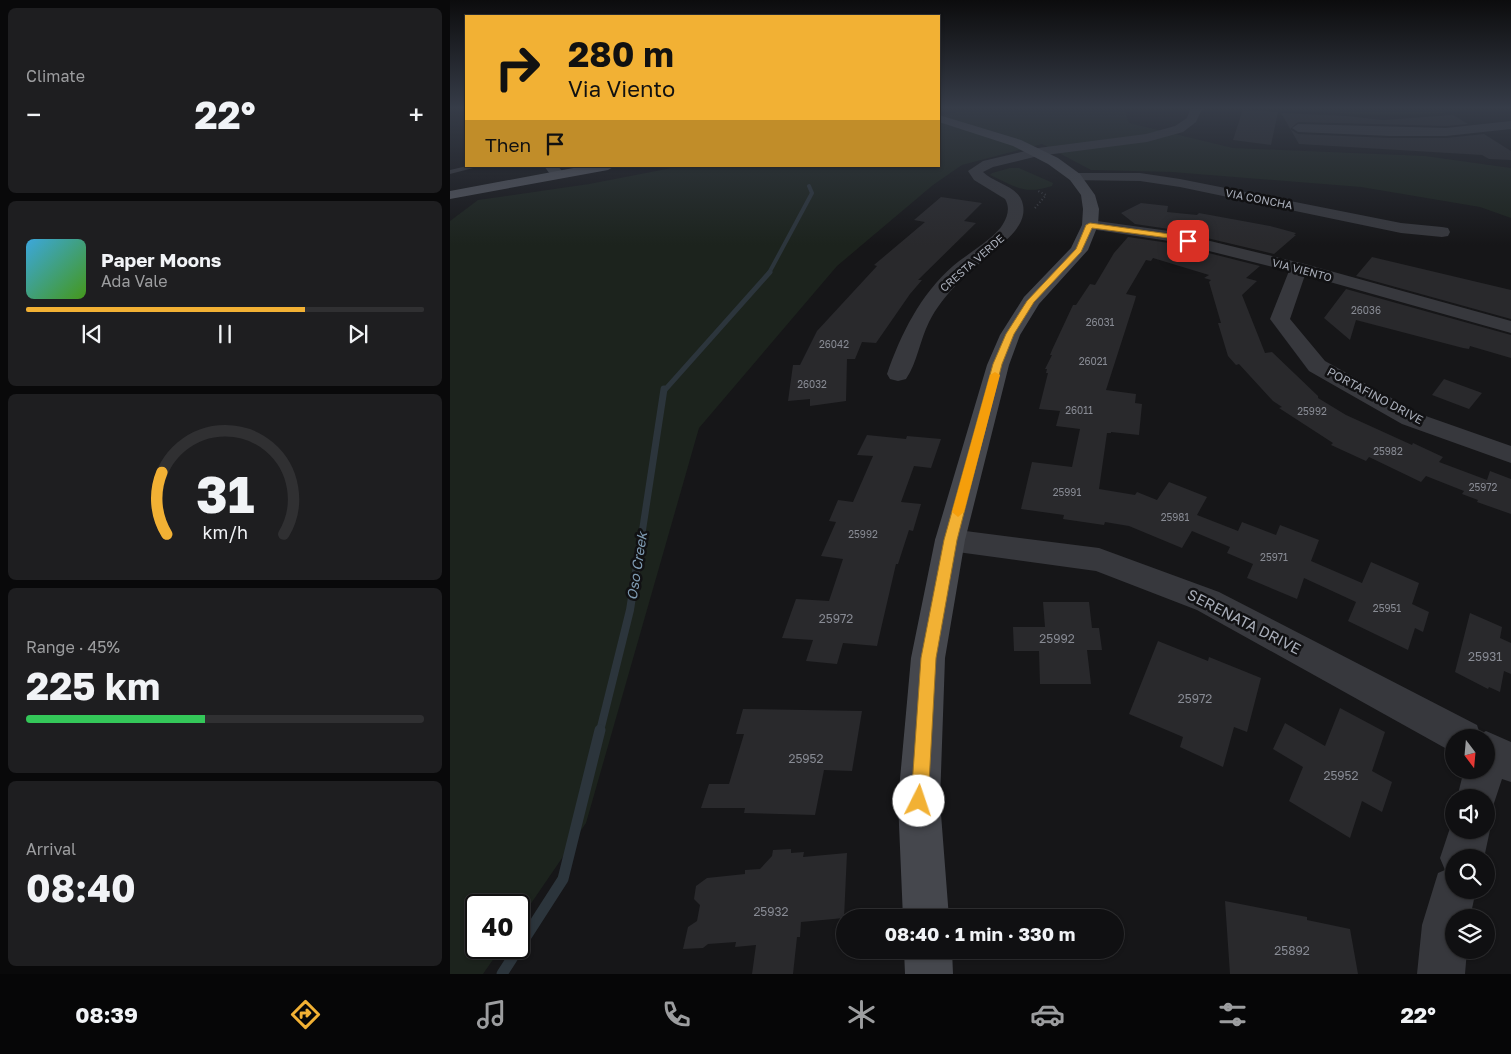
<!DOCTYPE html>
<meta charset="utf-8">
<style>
body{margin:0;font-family:"Golos Text",sans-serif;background:#1e1e20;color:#f1f3f6;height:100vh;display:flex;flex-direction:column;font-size:19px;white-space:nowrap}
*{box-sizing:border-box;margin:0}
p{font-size:16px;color:#9c9d9f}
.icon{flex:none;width:28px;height:28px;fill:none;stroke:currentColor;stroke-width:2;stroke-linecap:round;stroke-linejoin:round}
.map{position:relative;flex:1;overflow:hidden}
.details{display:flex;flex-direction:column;gap:8px;padding:8px;background:#09090a;width:450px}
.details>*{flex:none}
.banner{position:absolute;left:15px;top:15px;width:475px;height:152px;border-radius:0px;box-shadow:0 1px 4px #0004,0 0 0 1px #303032;background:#f2b134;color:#111;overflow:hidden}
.needle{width:32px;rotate:164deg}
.tools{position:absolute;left:995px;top:729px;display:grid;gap:10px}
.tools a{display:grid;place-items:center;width:50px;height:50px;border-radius:50%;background:#101012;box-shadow:0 1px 4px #0004,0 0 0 1px #303032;font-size:25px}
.speed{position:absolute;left:15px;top:894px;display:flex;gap:10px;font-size:25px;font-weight:700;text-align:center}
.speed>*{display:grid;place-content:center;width:65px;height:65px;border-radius:50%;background:#101012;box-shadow:0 1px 4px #0004,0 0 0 1px #303032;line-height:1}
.speed .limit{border:2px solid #111;border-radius:8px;background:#fff;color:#111}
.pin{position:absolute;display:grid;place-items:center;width:42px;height:42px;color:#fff;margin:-21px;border-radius:10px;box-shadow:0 2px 8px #0006}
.me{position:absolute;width:55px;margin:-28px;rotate:4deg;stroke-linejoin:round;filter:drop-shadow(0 0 4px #0008)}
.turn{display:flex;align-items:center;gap:18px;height:105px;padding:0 20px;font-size:22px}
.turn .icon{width:65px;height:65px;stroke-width:2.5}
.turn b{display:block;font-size:35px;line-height:42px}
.then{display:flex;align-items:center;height:48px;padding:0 20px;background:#0003;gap:10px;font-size:19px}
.big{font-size:38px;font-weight:700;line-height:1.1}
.details .widget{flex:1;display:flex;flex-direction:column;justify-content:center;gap:8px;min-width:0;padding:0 18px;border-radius:8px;background:#1e1e20}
.details .dial{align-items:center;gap:0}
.dial svg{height:130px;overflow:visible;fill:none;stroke:#303032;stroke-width:7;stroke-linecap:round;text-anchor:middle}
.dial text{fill:#f1f3f6;stroke:none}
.song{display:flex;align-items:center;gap:15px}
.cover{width:60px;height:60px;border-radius:8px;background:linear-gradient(135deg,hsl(200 70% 55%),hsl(100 70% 35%))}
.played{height:5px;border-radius:2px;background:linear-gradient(90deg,#f2b134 70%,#303032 70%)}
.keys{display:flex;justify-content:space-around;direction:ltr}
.heat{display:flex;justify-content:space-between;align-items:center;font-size:28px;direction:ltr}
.charge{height:8px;border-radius:4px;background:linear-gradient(90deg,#34c759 45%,#303032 0)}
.trip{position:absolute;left:386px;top:909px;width:288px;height:50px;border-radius:25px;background:#101012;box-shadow:0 1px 4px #0004,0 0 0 1px #303032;font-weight:700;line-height:50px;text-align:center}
.tabs{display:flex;height:80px;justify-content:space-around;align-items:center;background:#060607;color:#9c9d9f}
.tabs .icon{width:35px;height:35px}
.tabs .active{color:#f2b134}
.tabs b{font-size:22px;color:#f1f3f6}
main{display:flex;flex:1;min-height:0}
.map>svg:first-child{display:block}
</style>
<main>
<section class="details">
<div class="widget"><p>Climate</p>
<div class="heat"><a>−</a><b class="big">22°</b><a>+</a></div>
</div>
<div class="widget">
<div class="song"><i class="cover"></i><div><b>Paper Moons</b><p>Ada Vale</p></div></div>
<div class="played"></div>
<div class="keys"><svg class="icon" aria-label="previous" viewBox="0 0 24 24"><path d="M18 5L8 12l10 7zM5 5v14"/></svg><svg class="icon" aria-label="pause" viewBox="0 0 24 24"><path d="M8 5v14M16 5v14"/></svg><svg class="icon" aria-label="next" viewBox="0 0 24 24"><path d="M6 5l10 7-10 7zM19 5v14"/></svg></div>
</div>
<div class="widget dial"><svg viewBox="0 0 100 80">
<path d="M14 69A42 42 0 1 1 86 69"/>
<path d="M14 69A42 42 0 0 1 11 31" stroke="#f2b134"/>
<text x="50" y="56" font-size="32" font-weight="700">31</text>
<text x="50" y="72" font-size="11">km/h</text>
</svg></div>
<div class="widget"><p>Range · 45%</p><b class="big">225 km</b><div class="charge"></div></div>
<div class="widget"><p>Arrival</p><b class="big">08:40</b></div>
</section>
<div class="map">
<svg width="1061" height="974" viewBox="0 0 1061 974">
<rect width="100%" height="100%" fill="#161618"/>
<path fill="#1c231d" d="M521,109h153l5,14 104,25 192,8 86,12v50l-31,-11 -119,-20 -189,-15 -81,-2 -49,-26 -80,21 -29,20 -96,81 -138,162 -113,395 -67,98v-16h-43v43h25l-18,26h-33v-753l28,-21 111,-16 93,-18h257v-50z
M812,109h202l-22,4 -61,2z
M560,168h9l34,15 -1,3c-29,9 -35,1 -62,-11l2,-2z"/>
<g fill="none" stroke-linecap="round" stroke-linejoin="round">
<path stroke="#2c353c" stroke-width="4" d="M319,273l43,-80 -3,-7"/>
<path stroke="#2c353c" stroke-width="5" d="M214,391l106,-119"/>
<path stroke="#2c353c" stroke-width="7" d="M191,540l23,-151"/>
<path stroke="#2c353c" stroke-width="8" d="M150,731l30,-121 11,-71"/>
<path stroke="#2c353c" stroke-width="11" d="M52,974l61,-95 37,-149"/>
</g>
<path fill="#29292c" d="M793,109l35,3 -7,33 -38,-5z
M831,113l65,3 37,4 70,-5 15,9 -22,2 -148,-4 -8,7 8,5 92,4h56l38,-4 27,17v9l-22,-1 -7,-4 -183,-11z
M491,197l41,6 -18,18 12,2 -58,57h4l-12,14 -34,49 -14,-1 -7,17h-8l-1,42 -36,5v-7l-22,2 5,-36h7l17,-34 60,-65 -3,-1 51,-43 -11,-2z
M691,203l27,3 -1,6 30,3 2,-2 71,13 26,7 -2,2h2l-22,19 -105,-25 -34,-5 -14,-11z
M678,237l41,6 91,23 -14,12 11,3 -15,14 23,58 7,-1 46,44v2l28,17 66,30 1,-2 30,14 -4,5 48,18 3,-9 21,8v35l-34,-12 1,-2 -16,-6 2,-3 -38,-15 -5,6 -52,-25 -3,4 -35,-16 2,-2 -54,-35 3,-1 -9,-6 -34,-37 -3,1 -8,-9 -10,-33h3l-12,-41 2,-2 -7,-2 5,-3 -56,-17 -2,3 -5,-1 -20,34 10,2 -1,4 -29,90 30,4 -1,9 7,1 -3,31 -28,-3v1h-4l-8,56 36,6 2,-3 20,8 12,-18 38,15 -10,18 41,16 4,-9 34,13 4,-10 39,15 -8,21 51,22 9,-21 48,21 -7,21 17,8 -6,20 -8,-4 -7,22 -60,-29 8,-19 -52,-24 -7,21 -50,-21 6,-14 -26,-11 3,-6 -38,-16 -10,17 -53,-22 -24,-4 -1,3 -41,-6 1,-4 -43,-6 11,-47 40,5 8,-38 -24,-3 4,-15 -21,-2 9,-36h-2l1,-4h-2l7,-14h-2l2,-5 21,-45h3l14,-21 5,1 19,-32z
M922,257l139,33v29l-155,-43z
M896,289l165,46v23l-41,-12 -1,3 -6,-1 -107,-28 -6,20 -26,-22z
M994,379l38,14 -13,16 -37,-14z
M417,435l39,4 1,-3 34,3 -10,29 -17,-2 -13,36 20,2 -8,27 -4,-1 -11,34h-2l-19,82 -34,-3 -6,21 -31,-3 7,-21 -31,-2 14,-39 33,2 14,-42 -22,-3 15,-34 -7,-1 9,-21 15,2 20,-46 -16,-1z
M593,602h46l3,26h7l3,22h-15l4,34h-51l-1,-33h-25l-1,-24h32z
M1020,613l32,14 -2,11 11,5v31l-7,-3 -4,21 -11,-5 -1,2 -33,-17z
M708,641l50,20 1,-4 52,21 -14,54 -13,-5 -11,40 -43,-20 3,-10 -54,-23z
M890,708l45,24 -13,39 20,11 -10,30 -20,-11 -12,37 -61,-37 14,-34 -30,-18 12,-26 40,23z
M293,709l119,2 -10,60 -28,-1 -9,45 -71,-2 1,-5h-44l8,-24h20l15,-50h-8z
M341,849v4l13,-1 -1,5 44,-4 -3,65 -43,4 -1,15h-3l-4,37h-41l4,-29 -21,2 1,-5 -28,2 -5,4 -20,1 5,-22 9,-6 3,-16 -6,-6 2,-13 11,-8 38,-4v-4l15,-1 12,-13 1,-6z
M775,901l82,16v3l43,9 8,45h-128z"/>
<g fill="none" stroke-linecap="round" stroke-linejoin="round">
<path stroke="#3d3f44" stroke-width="2" stroke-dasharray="1 2.5" stroke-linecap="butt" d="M585,208l11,-13 -8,-4"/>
<path fill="#37383d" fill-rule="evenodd" d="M17,166h14l-31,8v-4z"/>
<path fill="#37383d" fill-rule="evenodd" d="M740,109h12l-6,13 -13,10 -36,10 -109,14 -45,11 -10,5c12,12 37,14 40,33 3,15 -8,27 -18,36 -28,26 -58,46 -76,81 -9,18 -12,41 -23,57l-8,2 -8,-2 -3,-5c14,-40 33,-79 66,-108 13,-11 43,-29 50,-42 5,-8 7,-17 2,-25l-31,-19 -6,-9 15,-10 55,-13 108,-14 29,-8 12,-8z
M1061,121v8l-65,7h-56l-92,-4 -6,-4 6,-4 148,4z
M625,173h65l40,6 221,44 41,4 6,1 2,4 -2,4 -6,1 -41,-4 -221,-46 -40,-6 -70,-1 -2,-3 2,-3z
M640,220l79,11 136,33 206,57v12l-206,-58 -15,44 35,42 95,53 91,32v17l-109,-39 -93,-53 -39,-52 19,-48 -120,-30 -85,-13 -2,-3 2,-3z
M500,529l149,19 120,44 258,133 3,9 6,-3 25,11v40l-9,-3 -11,33 -5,3v-17h-29l7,-28h22v-32h-32v15l-257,-143 -101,-39 -146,-20 -11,-3 -4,-8 4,-8z
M1004,816v14h32v-9l4,9 -6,28h-30v32h22l-6,28h-16v32h13l-2,24h-48l5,-49 16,-52 7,-3 -5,-12z"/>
<path fill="#45474d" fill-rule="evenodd" d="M489,115l82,25 37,18 22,16 15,21 4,14 -1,16 -10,25 -49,54 -19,31 -11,30 -44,175 -20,118 -5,143 9,117h-46l-5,-117 13,-143 24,-118 52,-175 13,-30 24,-38 47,-49 11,-23 1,-16 -2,-14 -11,-15 -22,-16 -35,-18 -74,-24z
M94,166h14l7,9 -2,3h-10z
M454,950h48l1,24h-48z"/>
<path fill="#53555c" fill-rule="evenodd" d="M134,166h31l-7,4 -158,29v-8z"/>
</g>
<linearGradient id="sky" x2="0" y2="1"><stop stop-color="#0c0c0d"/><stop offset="0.44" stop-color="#363c48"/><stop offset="1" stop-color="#363c48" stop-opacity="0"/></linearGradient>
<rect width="1061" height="245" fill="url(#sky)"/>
<path fill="#f2b134" stroke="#9d7322" d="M640,223l79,11 22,7 -3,2 -19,-5 -77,-10 -11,24 -47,50 -20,32 -12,30 -45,176 -21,118 -8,143 -3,6 -6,3 -6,-3 -2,-6 10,-143 23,-118 49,-176 13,-30 21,-33 49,-52 10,-24z"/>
<path fill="#f59e0b" d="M545,372l5,3 -36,137 -6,5 -6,-5 38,-137z"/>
<g text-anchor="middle" stroke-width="5" stroke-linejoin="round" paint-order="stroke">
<g font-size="10" fill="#888b94">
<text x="916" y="314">26036</text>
<text x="650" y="326">26031</text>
<text x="384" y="348">26042</text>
<text x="643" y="365">26021</text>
<text x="362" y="388">26032</text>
<text x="629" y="414">26011</text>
<text x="862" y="415">25992</text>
<text x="938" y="455">25982</text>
<text x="1033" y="491">25972</text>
<text x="617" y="496">25991</text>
<text x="725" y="521">25981</text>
<text x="413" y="538">25992</text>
<text x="824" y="561">25971</text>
<text x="937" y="612">25951</text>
</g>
<g font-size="11" fill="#a8adb8" stroke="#111113">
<text transform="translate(809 199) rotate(11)" y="4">VIA CONCHA</text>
<text transform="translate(522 263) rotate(-41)" y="4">CRESTA VERDE</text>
<text transform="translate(852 270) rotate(15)" y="4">VIA VIENTO</text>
</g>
<g font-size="12" fill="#a8adb8" stroke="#111113">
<text transform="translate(925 396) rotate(28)" y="4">PORTAFINO DRIVE</text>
</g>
<g font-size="12" fill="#888b94">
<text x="386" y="623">25972</text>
<text x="607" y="643">25992</text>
<text x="1035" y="661">25931</text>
<text x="745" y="703">25972</text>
<text x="356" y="763">25952</text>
<text x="891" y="780">25952</text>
<text x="321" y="916">25932</text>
<text x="842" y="955">25892</text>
</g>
<g font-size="14" font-style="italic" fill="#7f9bb3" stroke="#111113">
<text transform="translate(187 566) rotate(-81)" y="5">Oso Creek</text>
</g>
<g font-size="15" fill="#a8adb8" stroke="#111113">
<text transform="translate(794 622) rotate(27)" y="5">SERENATA DRIVE</text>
</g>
</g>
</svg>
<div class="tools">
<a><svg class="needle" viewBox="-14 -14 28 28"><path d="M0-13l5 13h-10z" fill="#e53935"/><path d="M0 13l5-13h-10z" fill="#9c9d9f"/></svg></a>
<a><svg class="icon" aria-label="sound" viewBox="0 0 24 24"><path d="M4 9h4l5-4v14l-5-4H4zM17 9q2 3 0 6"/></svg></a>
<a><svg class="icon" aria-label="search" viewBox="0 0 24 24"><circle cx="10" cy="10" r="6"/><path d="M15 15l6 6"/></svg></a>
<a><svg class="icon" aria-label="layers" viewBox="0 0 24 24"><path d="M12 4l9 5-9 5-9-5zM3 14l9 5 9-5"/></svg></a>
</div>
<div class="speed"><div class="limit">40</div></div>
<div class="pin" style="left:738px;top:241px;background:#d93025"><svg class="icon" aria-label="arrive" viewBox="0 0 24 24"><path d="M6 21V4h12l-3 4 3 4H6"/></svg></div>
<svg class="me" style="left:469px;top:801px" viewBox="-20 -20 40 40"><circle r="19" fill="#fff"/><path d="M0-13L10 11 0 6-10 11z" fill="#f2b134"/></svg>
<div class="trip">08:40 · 1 min · 330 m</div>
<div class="banner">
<div class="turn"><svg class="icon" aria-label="right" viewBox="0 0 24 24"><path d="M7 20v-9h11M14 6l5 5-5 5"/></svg><div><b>280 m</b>Via Viento</div></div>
<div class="then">Then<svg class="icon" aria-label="arrive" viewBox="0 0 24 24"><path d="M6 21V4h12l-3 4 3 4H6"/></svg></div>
</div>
</div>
</main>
<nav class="tabs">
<b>08:39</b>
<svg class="icon active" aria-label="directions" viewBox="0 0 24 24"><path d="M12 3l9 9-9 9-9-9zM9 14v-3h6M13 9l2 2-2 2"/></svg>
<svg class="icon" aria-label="music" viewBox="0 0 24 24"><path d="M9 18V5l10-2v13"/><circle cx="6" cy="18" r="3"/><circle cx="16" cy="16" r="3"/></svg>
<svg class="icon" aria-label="phone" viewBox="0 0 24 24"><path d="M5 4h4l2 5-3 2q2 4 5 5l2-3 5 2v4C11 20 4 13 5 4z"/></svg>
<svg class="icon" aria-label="climate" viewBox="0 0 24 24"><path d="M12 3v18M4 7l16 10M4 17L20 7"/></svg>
<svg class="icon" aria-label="car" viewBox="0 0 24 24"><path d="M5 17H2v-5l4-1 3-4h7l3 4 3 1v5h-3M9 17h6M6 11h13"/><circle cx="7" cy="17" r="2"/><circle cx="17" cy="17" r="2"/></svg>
<svg class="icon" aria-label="filters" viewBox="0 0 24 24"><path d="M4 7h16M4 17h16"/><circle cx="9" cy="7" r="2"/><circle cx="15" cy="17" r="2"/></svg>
<b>22°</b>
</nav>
